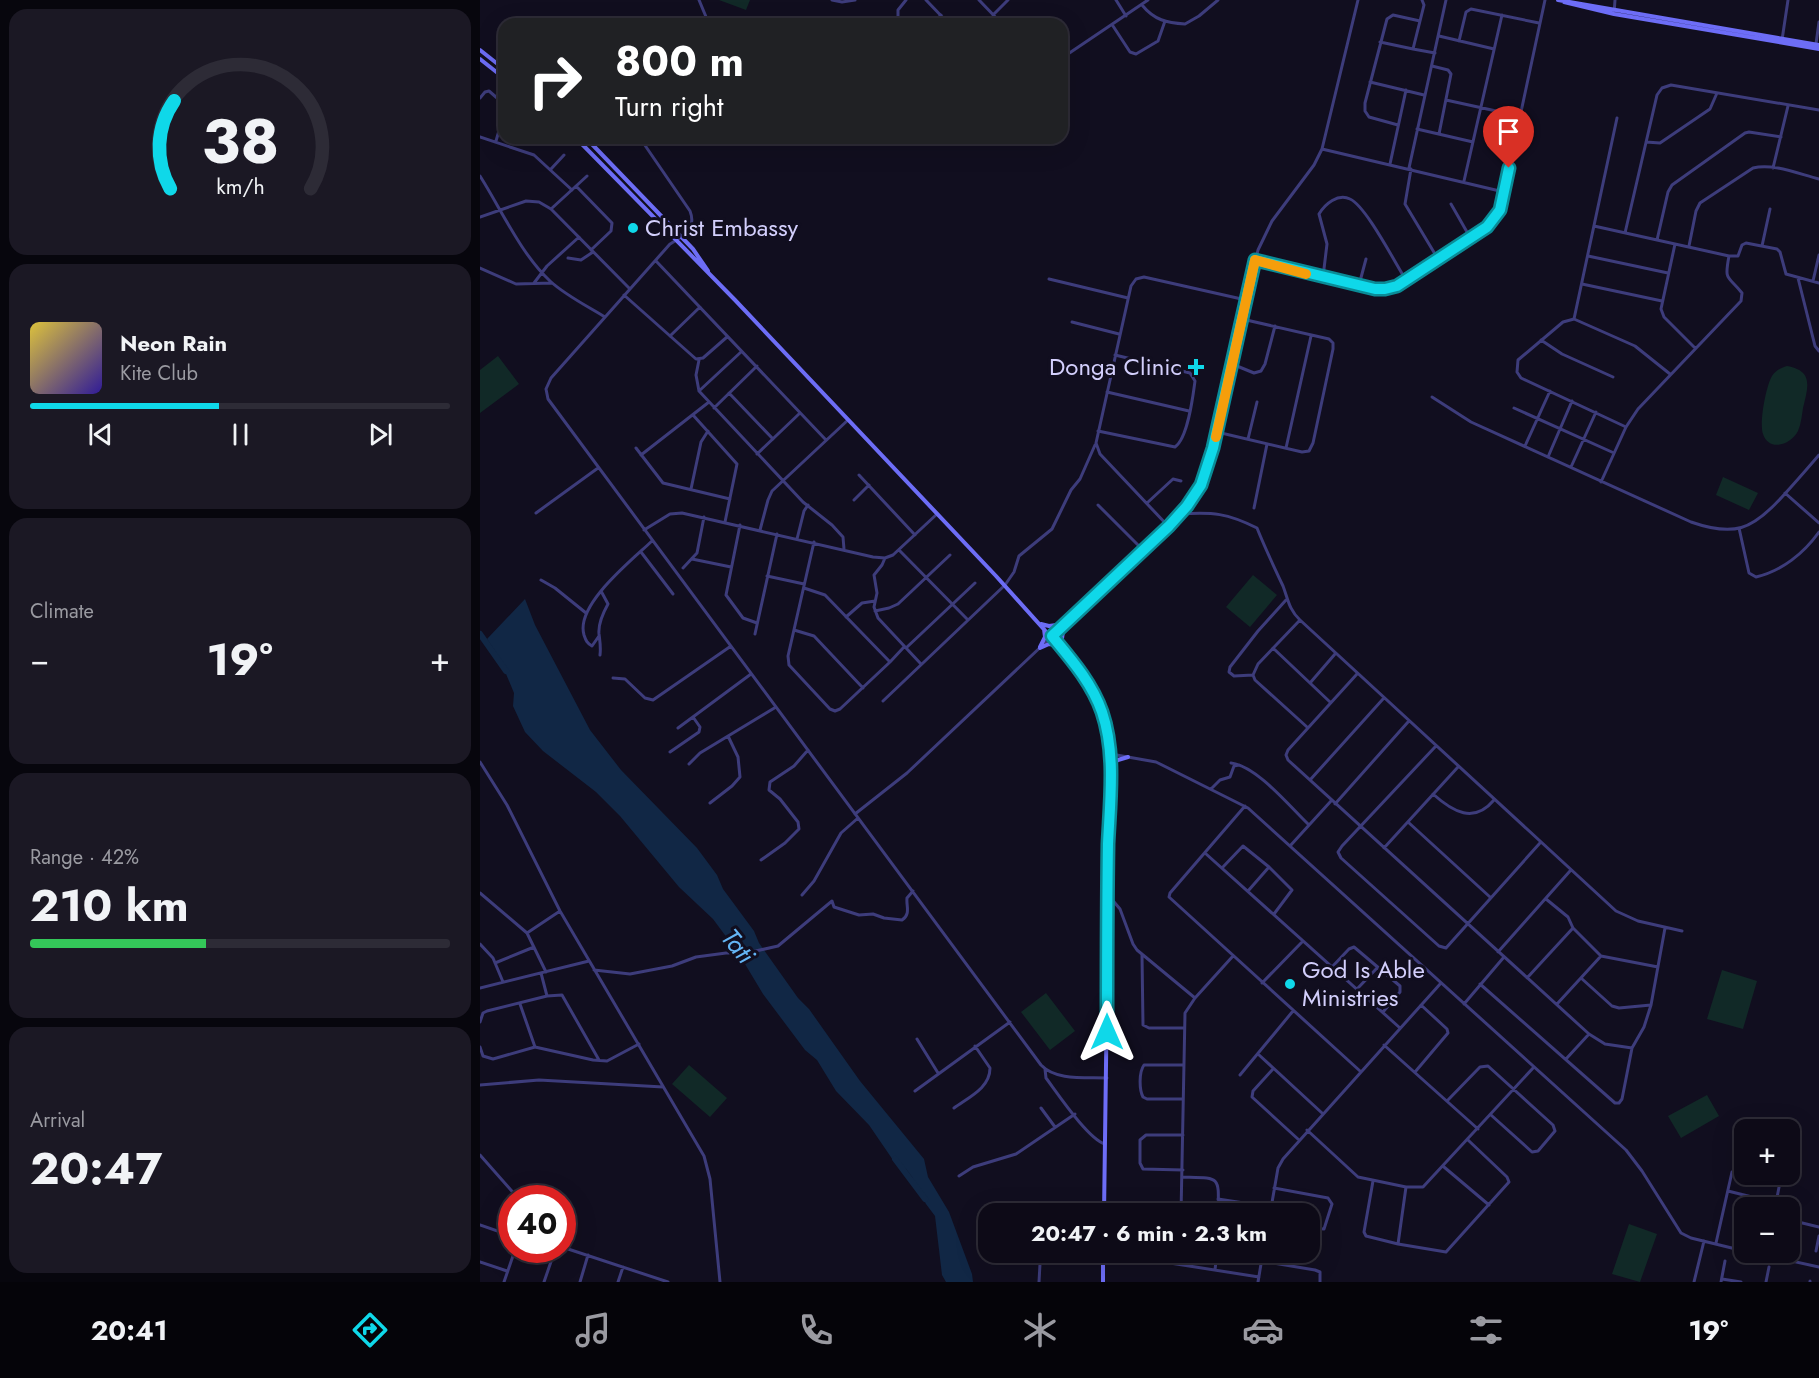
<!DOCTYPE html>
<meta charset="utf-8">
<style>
body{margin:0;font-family:Jost,sans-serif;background:#1b1824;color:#f1f3f6;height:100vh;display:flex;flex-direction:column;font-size:22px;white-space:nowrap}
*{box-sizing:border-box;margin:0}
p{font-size:20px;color:#9a9aa1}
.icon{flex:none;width:33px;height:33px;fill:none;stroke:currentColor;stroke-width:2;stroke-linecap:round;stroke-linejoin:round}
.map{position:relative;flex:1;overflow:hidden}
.sheet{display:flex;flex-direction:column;gap:9px;padding:9px;background:#07060d;width:480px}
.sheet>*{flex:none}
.hud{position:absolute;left:18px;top:18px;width:570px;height:126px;border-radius:18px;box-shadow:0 6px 24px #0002,0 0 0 2px #2d2b36;background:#202124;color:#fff;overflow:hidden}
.buttons{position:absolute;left:1254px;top:1119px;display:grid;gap:12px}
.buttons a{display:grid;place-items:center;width:66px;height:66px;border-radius:12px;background:#0d0a17;box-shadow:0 6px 24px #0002,0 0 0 2px #2d2b36;font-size:30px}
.speed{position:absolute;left:18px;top:1185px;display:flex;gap:12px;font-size:30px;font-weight:700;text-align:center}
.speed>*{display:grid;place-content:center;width:78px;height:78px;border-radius:50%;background:#0d0a17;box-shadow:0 6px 24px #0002,0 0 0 2px #2d2b36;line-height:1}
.speed .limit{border:9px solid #d22;background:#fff;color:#111}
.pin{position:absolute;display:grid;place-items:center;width:51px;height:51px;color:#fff;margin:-62px -26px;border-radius:50% 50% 50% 0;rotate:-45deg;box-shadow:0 0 6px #0007}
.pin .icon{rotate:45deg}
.me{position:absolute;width:66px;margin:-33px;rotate:0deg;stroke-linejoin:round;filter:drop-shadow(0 0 4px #0008)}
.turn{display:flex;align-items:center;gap:21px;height:126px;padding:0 18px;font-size:27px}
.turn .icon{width:78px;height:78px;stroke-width:2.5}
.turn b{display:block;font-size:42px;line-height:51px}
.big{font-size:45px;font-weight:700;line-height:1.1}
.sheet .tile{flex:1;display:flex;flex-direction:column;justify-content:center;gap:9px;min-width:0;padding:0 21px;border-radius:18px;background:#1b1824}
.sheet .dial{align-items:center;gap:0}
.dial svg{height:156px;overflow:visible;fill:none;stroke:#2d2b36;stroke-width:7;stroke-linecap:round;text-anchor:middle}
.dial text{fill:#f1f3f6;stroke:none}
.song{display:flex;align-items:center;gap:18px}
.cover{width:72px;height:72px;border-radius:9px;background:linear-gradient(135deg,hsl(50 70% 55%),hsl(250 70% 35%))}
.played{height:6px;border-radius:3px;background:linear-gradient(90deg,#0fd8e9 45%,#2d2b36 45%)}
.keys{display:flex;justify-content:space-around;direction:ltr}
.heat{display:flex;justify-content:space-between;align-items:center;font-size:33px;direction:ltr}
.charge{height:9px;border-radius:4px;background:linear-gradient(90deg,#34c759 42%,#2d2b36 0)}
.trip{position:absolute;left:498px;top:1203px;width:342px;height:60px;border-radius:18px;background:#0d0a17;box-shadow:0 6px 24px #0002,0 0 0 2px #2d2b36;font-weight:700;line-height:60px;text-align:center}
.tab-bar{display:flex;height:96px;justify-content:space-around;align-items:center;background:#050409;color:#9a9aa1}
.tab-bar .icon{width:42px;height:42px}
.tab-bar .current{color:#0fd8e9}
.tab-bar b{font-size:27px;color:#f1f3f6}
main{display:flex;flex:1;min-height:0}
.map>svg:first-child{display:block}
</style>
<main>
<section class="sheet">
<div class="tile dial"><svg viewBox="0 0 100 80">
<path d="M14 69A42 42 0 1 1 86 69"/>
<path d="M14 69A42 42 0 0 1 16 24" stroke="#0fd8e9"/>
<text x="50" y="56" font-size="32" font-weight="700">38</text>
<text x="50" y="72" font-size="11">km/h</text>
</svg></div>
<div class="tile">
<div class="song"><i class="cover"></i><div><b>Neon Rain</b><p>Kite Club</p></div></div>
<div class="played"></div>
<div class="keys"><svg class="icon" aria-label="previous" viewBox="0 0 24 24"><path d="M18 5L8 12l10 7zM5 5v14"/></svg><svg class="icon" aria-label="pause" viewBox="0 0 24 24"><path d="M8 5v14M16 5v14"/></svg><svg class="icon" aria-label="next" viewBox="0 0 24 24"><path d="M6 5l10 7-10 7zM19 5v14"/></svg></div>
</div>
<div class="tile"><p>Climate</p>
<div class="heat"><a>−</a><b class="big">19°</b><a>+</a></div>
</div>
<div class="tile"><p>Range · 42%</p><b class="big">210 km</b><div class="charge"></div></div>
<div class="tile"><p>Arrival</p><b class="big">20:47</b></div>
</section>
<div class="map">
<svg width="1339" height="1282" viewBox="0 0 1339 1282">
<rect width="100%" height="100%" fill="#110e1f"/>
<path fill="#112927" d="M239,0h31l-4,10z
M18,356l21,28 -39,29v-43z
M1307,366c27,5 21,21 16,42 -1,7 -2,16 -5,23 -7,14 -29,21 -35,3 -4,-11 3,-48 9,-58 4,-6 9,-8 15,-10z
M1243,477l35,16 -9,17 -33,-15z
M773,575l24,20 -27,32 -24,-20z
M1242,970l35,11 -14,48 -36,-10z
M566,993l29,38 -25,19 -29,-38z
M209,1065l38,33 -17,19 -38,-33z
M1227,1095l12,21 -38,22 -13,-22z
M1149,1224l28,10 -17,48 -28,-8z"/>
<path fill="#112745" d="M45,599l10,26 55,105 31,40 76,78 20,27 6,14 31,42 5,12 39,55 11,11 51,72 64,78 4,18 21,35 23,62 1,8h-27l-4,-7 -7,-59 -9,-12 -14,-27 -6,-8 -11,-6 -26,-38 -33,-34 -19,-31 -12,-10 -42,-56 -24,-40 -26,-35 -34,-32 -59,-71 -24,-24 -53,-41 -18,-19 -12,-26 1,-13 -15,-36 -12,-18z"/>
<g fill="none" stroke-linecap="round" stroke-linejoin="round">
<path stroke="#112745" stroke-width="6" d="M0,634l26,37
M415,1159l30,40"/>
<path stroke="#3d3c7b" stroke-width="3" d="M219,0l10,24
M352,0l10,2 13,-2
M446,0l23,24
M499,0l23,24
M636,0l10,16
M662,5c12,15 25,18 43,19l14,-8 19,-16
M1134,14l1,-14
M513,15l15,-15
M418,24v-14l8,-10
M452,24l9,-9
M633,26l17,26 6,2 22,-13 7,-20
M959,36l55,13
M1302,40l6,-40
M979,41l7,-29 5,-3 68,14
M900,42l33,7 11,-44 -2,-5
M1336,44l3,-22
M933,49l22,4
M582,58l86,-58
M952,66l16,4 3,4 -12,60
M890,82l54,13
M0,98l5,-6 4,-1 15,13
M966,100l73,16
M918,125l-29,-8 -4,-6v-8l22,-84 6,-4 27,6
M937,129l56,13
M0,137l54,18 38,35
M167,138l-5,3 48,70c7,18 -7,25 -20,33l-119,134 -5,11 2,10 493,666c15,16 45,12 66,13
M16,141l8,-28
M1166,142l14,1 50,-34 7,-16
M842,149l182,43
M910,164l16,-74
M929,168l37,-168
M1293,168l15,-62
M71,169l13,-14
M931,169l-6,35 33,55
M0,176c21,33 41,78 70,105 15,14 37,25 55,36
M984,181l38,-166
M96,186l36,37 -1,8 -20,19
M971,204l20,35
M71,209l36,-33
M0,217l46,-16 13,1 12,7 78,79
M1114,226l135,30h9l4,-11 4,-2 31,6 3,3 6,22 33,9
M1145,233l32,-138 5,-7 9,-3 148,25
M1177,240l11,-48 4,-7 73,-52 4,-1 32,5
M1195,244l-14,65 3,8 31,31
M1209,246l7,-35 4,-8 53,-35c20,-5 46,6 66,11
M1282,246l8,-37
M1108,256l80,17
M88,258l13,2 12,-8
M775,260l120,29h15l7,-3 90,-59 11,-13 3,-9 44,-205
M176,261l170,179
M0,268l36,16 36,-1
M843,277l4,-33 -8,-30c6,-10 19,-21 31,-15 16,7 45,64 56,81
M1318,278l17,68 4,5
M569,279l79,19
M1333,281l6,-26
M54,283l13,-17 32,-29
M1102,284l80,17
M879,285l7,-26
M144,295l72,64 7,-1 24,-21
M1094,319l43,-201
M592,322l47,12
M190,336l30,-29
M1061,340l21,14 51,23
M219,360l-3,15 3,16 104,111 29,23 11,12 1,12
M752,364l22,9 7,-2 4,-7 10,-38
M219,391l42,-39
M627,392l82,19
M249,393l44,46
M952,397l39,25 220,100c43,15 61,8 91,-25 12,-13 25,-28 37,-42
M234,408l43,-42
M1034,408l100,45
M213,415l44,49 -12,58
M1146,427l-105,-49 -4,-6 1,-12 45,-38 11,-3 61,27 35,28
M618,431l77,16c13,-9 18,-51 20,-66l-5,-8 -75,-18
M737,432l85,20 7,-1 4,-8 20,-94v-6l-4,-4 -87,-20
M768,439l9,-37
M1045,446l25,-55
M156,448l27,35 67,16
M806,448l25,-112
M277,454l43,-41
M161,455l68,-53
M1068,457l24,-56
M1091,467l25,-55
M379,475l56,60
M1121,482l25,-55 12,-18 103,-108 1,-8c-14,-18 -18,-11 -13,-37
M211,489l10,-47 7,-11
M1305,493l34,30
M374,500l15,-15
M667,503l26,-24 8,2
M618,505l45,45
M774,508l13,-64
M56,513l62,-45
M700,514c33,-2 47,-1 77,14 8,20 17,39 26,58 5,13 6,24 17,34l316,291 22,10 44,10
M260,525l-14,70 17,23 14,5
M688,526l-68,-72 -4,-11 35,-157 5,-7 8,-2 102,23
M1259,528l10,45 7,4c26,-6 48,-24 63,-45
M164,530l26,-16 12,-1 191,44 12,1 8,-3 44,-41
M280,530l8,-30 4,-9 76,-71
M317,539l7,-28 4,-6
M334,542l-26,114 1,9 41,44 5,2 5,-2 50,-47 14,-15
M419,550l69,70
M161,552l32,42
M405,558l-3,7 -8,10 3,18 -3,14 4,11 43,46
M212,559l39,8
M203,568l14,-15 7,-36
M287,576l37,8
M61,580l14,8 31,25
M324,588l21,7 65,67
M395,611l14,-3 9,-4 52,-49
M366,617l16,-14 13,-2
M820,620l-42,44 -5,11 2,5 52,47
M314,630l20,6 49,52
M275,634l22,-100
M119,636l-7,10c-5,-3 -6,-5 -8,-11 -9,-30 48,-75 68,-94
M426,648l69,-65
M793,648l57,54
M120,655c1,-8 0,-13 -1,-21 -1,-10 4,-21 9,-30l-7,-13
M877,674l-69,76 -2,5 2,5 301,274 16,10 27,4 12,-21 7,-22 14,-77
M773,675l-19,1 -5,-4 1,-5 28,-36 28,-31
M133,678l12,1 20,19 8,2 78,-54
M830,683l25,-29
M403,701l122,-116 9,-13 5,-16 33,-27 19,-39 9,-11 15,-34
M198,728l73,-54
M955,747l-93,99 -4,6 3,6 98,88 7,2 94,-105
M190,752l29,-20 1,-5 -7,-10
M631,754l45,8 92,46 378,342 16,21 39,62 10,5 53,13
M0,762l27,43 53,106 144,245 6,23 10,103
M751,763c26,3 59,44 78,62
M209,764l11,-11 76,-46
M830,780l73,-81
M731,789l9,-9 10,-3 4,-11 5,-1
M953,794c20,18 41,30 61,6
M230,803l22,-17 8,-9 -2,-20 -10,-21
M855,804l73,-82
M765,806l-75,87 -1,4 191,174
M375,814l52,-41 262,-247c24,-25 35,-44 44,-78l45,-198 14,-29 42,-56 8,-16 36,-149
M928,822l82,75
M810,846l41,-45
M904,848l74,-81
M725,853l195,175
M281,860l24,-17 14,-14 -1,-7 -18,-23 -11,-9 1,-8 24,-16 14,-16
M742,868l21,-22 26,21 23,23 -18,24
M768,891l21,-24
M0,893l47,40 19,39
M322,895l12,-14 27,-48 17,-15
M629,896l11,13 13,35 4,6 58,48
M1066,899l22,18 5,11 28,28 57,11
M47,933l33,-22
M0,944l13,14 10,24
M1018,952l72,-81
M662,955l1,70 6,3h34
M15,963l39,-16
M852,967l17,-18 5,-2 46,39v6l-17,20
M114,970l36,4 42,-8 24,-9 30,-4h21l31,-7 54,-45 2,6 25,8 14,-1 11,4 18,2c9,-6 4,-14 5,-22l6,-7
M61,973l6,23
M1047,978l46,-50
M1101,978l31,28 7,2 32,-3
M782,983l41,-42
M1000,984l135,119h4l3,-4 10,-51
M0,988l109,-27
M877,989l21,-22
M40,1004l15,43
M984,1004l40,-47
M1077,1004l44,-48
M0,1022l3,-9 4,-2 60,-15 15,-1 37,65
M437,1039l21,34
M904,1045l94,84
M0,1047l3,9 10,3 42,-12 58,13 14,1 32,-17
M778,1054l64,59
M1086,1059l23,-25
M703,1065h-39c-5,7 -5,24 -1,32l4,2h36
M565,1069l1,9c12,16 42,61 59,66
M793,1069l-20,22 -1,6 47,43
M935,1072l33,-39 -1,-4 -26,-24
M760,1075l53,-64
M0,1085l59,-5 124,7
M435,1091l95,-69
M967,1101l33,-34 8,-1 65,59 2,6 -17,20 -6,1 -41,-37
M474,1108c15,-11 36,-20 36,-40l-15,-22
M561,1108l14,19
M827,1130l51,47 48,10h17l111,-120
M0,1155l38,43
M964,1167l45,38
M703,1170l-40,-1 -3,-6v-23l6,-5h37
M479,1176l14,-9 43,-13 59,-40
M702,1177c39,1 37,-2 36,37
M893,1181l-9,51 2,4 32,8 48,8 63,-70 -2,-5 -39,-37
M794,1188l54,10 4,6 -8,25 -14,-1
M1248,1191l48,12
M738,1199l52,8
M1295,1208l5,-26
M659,1214l5,-8h37
M701,1214l4,-201 10,-15 38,-42
M790,1214l8,-46 5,-9 158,-176
M1310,1220l29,7
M0,1225l32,11
M1236,1243l16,-71
M918,1244l8,-57
M82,1247l106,35
M1336,1251l3,-15
M1271,1252l68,15
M781,1261l54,9 5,2v10
M0,1262l27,9
M623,1262l67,1 89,14
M701,1264v-12
M735,1270l2,-18
M1242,1279l19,3
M24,1282l11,-32
M64,1282l11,-32
M100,1282l8,-27
M138,1282l5,-15
M559,1282l1,-18 6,-8 57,-1
M778,1282l5,-30
M1214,1282l10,-41
M1241,1282l4,-21
M1286,1282l3,-15
M1330,1282v-1"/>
<path stroke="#6d6df6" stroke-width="4" d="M1078,0l261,45
M1084,2l50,12 205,35
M0,50l24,19
M0,59l24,19
M96,138l159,162 261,276 80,89 17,29 15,30 5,30 -4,89 -5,371
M106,138l107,111 15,22
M560,647l5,-10 -1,-8
M560,648l9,-4 12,2 3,-22 -15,2 -8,-2
M623,717l6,32v32
M633,764l5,-4 10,-3
M623,1282v-30"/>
</g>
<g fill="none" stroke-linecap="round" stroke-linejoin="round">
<defs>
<path id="route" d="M627,1032c0,-63 0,-125 1,-188 2,-43 8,-91 -6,-132 -10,-29 -31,-53 -50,-76l117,-110 18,-20 14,-21 12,-37 42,-188 120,29h10l12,-3 90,-59 13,-17 9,-42"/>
</defs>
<use href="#route" stroke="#0a8c97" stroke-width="15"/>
<use href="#route" stroke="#0fd8e9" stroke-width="10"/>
<path stroke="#f59e0b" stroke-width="10" d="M736,437l39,-177 51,14"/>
</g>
<g fill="#0fd8e9" stroke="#110e1f" stroke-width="2">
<circle cx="153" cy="228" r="6"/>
<path d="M713 358h6v6h6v6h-6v6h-6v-6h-6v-6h6z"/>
<circle cx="810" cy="984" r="6"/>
</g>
<g text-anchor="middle" stroke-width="6" stroke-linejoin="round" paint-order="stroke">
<g font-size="24" fill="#d3cffc" stroke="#110e1f" text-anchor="start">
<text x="165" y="236">Christ Embassy</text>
<text x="702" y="375" text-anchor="end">Donga Clinic</text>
<text x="822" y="978">God Is Able<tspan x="822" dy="28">Ministries</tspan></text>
</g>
<g font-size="26" font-style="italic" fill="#64b5f5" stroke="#110e1f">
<text transform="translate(258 946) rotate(51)" y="9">Tati</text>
</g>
</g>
</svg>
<div class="buttons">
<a>+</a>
<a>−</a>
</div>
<div class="speed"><div class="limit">40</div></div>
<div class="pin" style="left:1029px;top:168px;background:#d93025"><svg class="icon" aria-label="arrive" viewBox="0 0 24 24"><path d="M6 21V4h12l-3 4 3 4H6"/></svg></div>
<svg class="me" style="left:627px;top:1032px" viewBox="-20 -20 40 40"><path d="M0-17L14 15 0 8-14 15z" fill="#0fd8e9" stroke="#fff" stroke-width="4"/></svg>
<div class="trip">20:47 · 6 min · 2.3 km</div>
<div class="hud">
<div class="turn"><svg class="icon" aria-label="right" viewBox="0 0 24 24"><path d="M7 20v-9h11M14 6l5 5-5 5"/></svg><div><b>800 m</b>Turn right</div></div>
</div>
</div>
</main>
<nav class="tab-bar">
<b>20:41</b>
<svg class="icon current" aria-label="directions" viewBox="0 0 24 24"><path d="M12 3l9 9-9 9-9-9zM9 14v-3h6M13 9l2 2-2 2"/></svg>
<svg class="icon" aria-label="music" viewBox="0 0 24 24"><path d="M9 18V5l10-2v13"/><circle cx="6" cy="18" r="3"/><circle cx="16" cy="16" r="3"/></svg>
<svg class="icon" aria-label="phone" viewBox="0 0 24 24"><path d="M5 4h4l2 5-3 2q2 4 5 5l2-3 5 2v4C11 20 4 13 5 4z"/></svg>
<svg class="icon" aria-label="climate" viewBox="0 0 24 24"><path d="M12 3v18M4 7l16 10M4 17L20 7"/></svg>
<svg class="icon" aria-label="car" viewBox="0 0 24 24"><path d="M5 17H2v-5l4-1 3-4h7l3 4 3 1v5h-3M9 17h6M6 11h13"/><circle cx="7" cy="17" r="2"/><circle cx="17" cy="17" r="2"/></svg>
<svg class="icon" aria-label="filters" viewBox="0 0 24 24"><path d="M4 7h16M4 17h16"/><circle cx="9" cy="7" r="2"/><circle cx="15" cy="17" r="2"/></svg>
<b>19°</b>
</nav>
